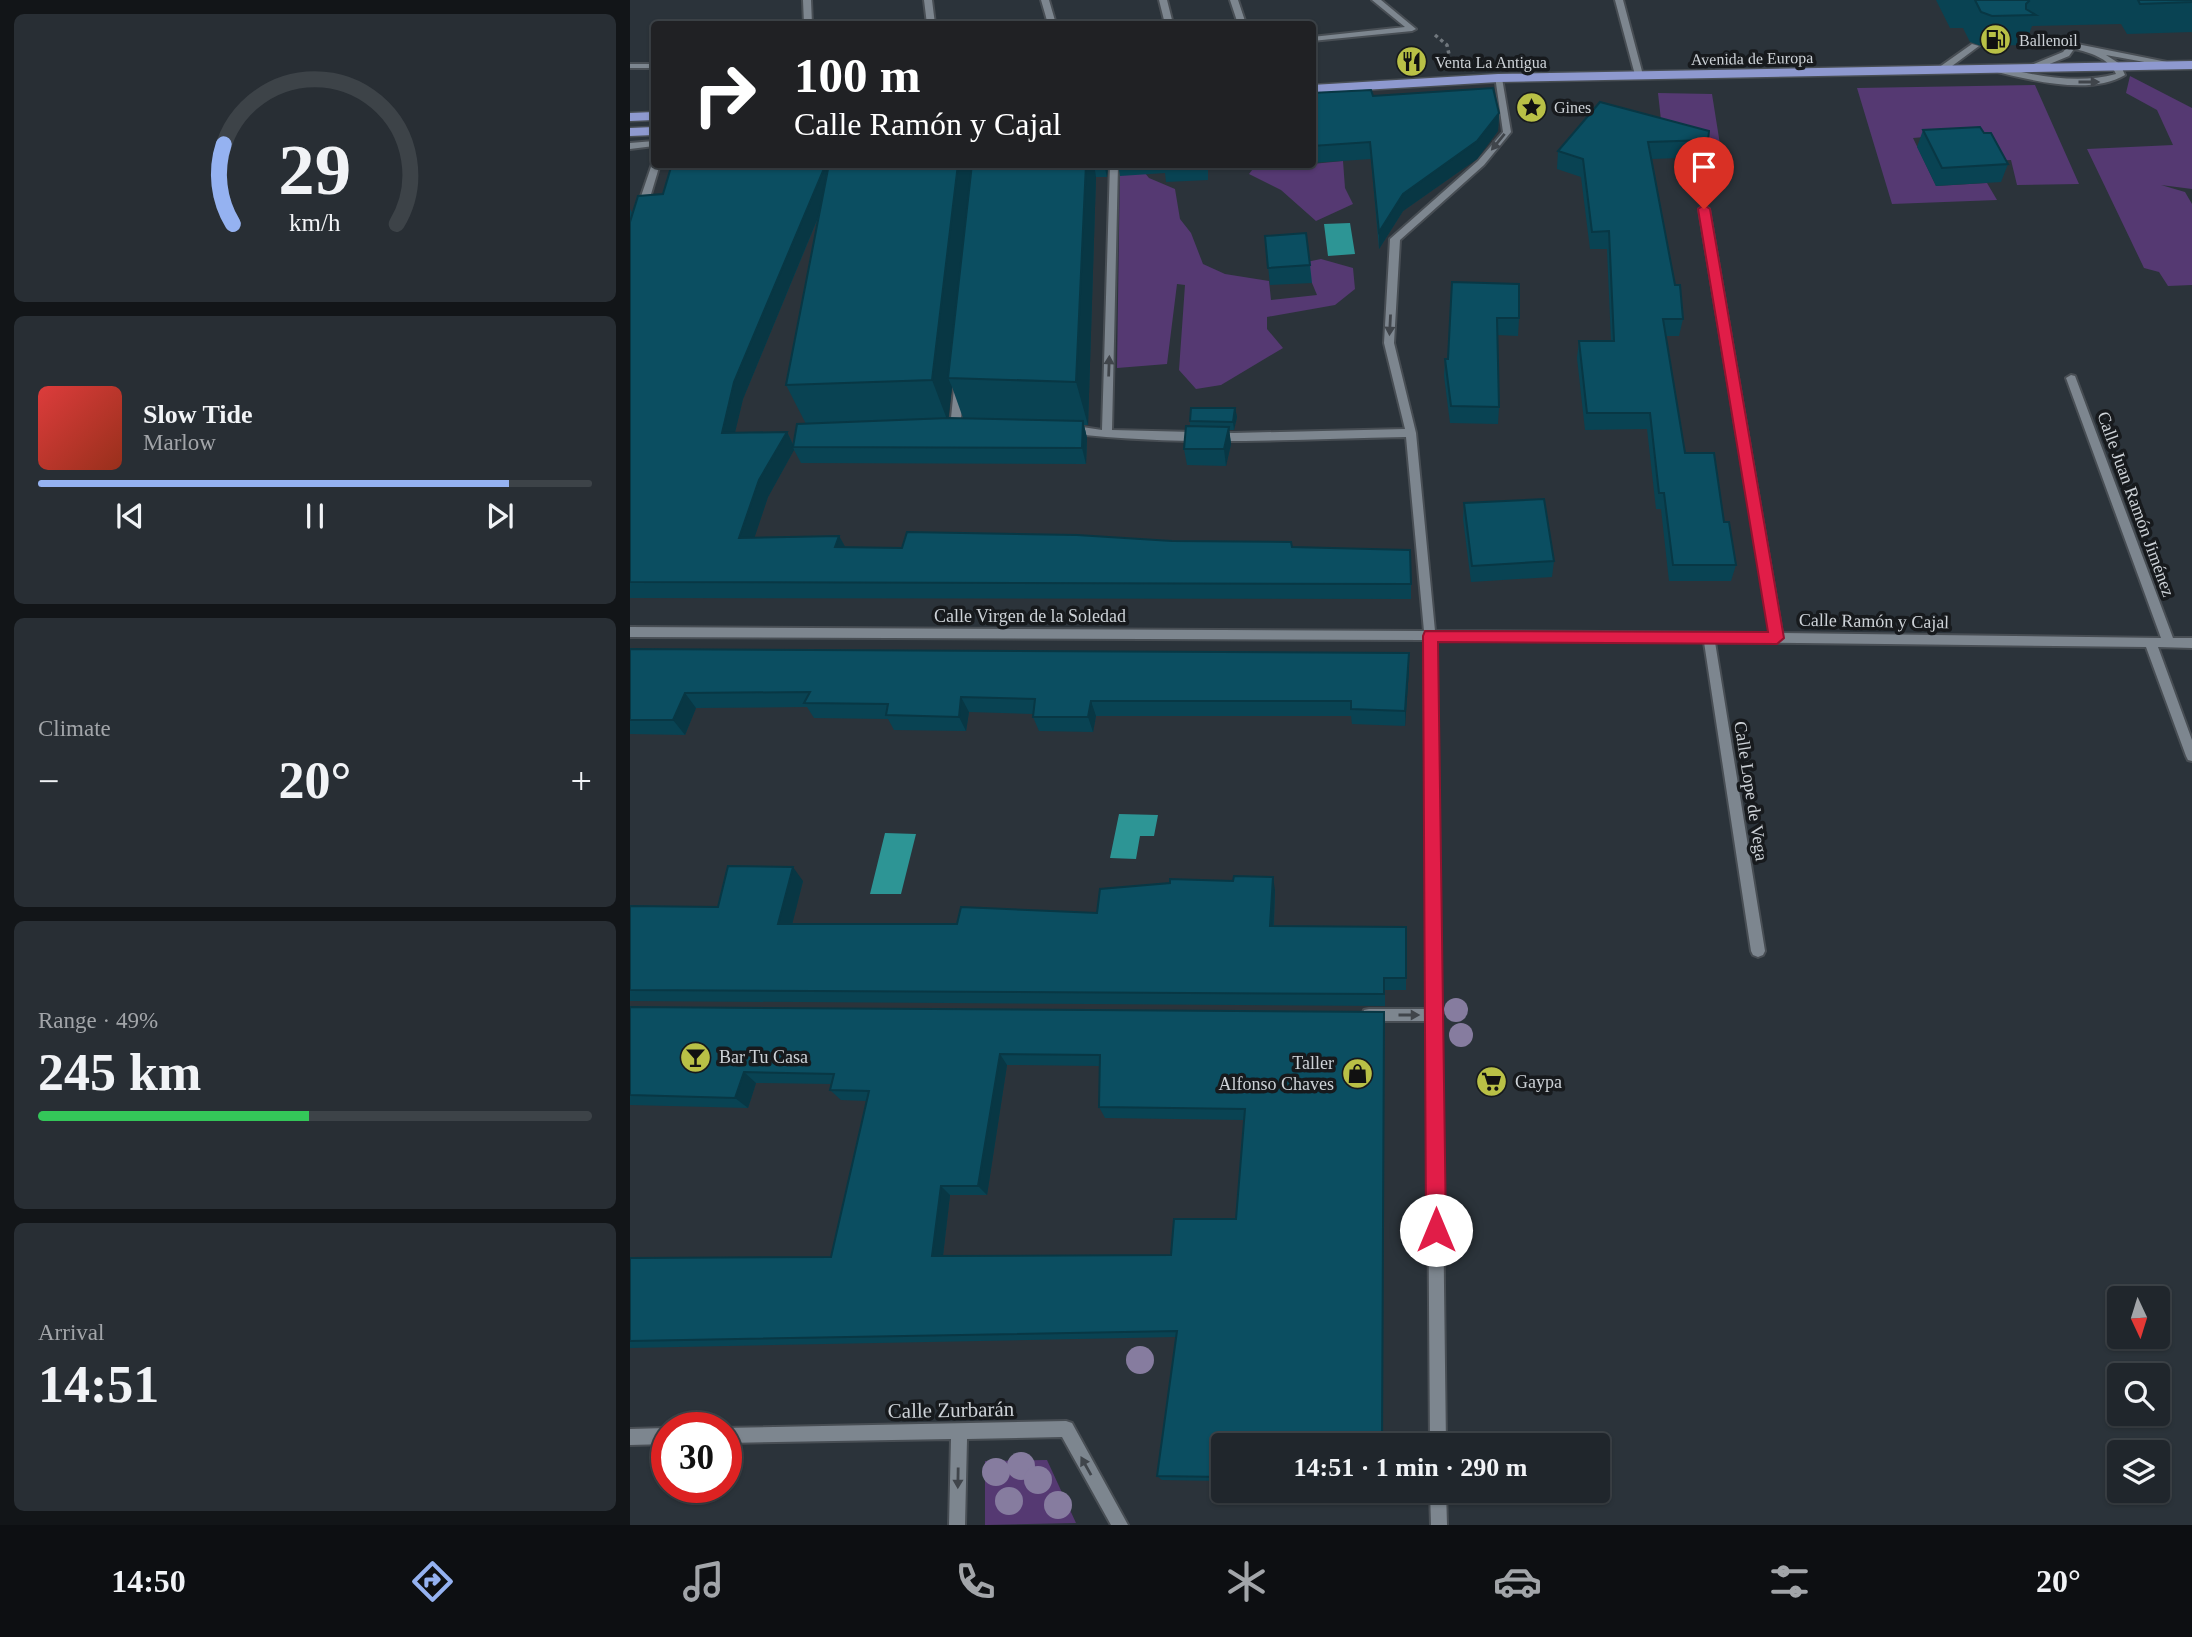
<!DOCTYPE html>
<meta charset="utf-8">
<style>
body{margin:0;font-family:Georgia,serif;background:#282e34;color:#f1f3f6;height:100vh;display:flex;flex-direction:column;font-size:26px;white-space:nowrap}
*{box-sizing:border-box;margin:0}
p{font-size:23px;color:#a2a5a9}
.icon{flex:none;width:38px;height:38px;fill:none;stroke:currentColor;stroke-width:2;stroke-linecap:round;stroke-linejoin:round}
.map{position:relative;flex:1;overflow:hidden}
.side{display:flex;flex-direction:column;gap:14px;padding:14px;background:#121518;width:630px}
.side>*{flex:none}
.guide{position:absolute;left:21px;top:21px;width:665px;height:147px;border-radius:7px;box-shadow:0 2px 5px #0004,0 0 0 2px #3d4348;background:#202124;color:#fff;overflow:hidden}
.needle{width:46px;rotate:176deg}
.fabs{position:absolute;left:1477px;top:1286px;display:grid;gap:14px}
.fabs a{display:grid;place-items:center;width:63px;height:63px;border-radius:7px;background:#20262c;box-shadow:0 2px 5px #0004,0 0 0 2px #3d4348;font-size:35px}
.speed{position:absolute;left:21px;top:1412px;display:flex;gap:14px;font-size:35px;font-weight:700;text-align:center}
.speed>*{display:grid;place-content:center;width:91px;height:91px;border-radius:50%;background:#20262c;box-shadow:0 2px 5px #0004,0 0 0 2px #3d4348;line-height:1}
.speed .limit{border:10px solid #d22;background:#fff;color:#111}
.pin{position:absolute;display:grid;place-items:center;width:60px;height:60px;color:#fff;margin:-72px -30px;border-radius:50% 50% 50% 0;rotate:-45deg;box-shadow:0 0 7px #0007}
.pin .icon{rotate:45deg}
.me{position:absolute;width:77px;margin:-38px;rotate:0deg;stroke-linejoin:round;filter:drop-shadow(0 0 5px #0008)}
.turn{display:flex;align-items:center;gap:24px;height:147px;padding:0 28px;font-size:32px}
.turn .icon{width:91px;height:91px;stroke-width:2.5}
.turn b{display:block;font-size:49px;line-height:60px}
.big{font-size:52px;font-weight:700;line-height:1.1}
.side .widget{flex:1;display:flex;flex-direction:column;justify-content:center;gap:10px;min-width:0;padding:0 24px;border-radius:10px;background:#282e34}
.side .dial{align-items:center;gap:0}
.dial svg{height:182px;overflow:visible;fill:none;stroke:#3d4348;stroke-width:7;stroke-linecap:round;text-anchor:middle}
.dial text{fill:#f1f3f6;stroke:none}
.song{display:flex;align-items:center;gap:21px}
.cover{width:84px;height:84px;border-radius:10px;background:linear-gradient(135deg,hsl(0 70% 55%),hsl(10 70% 35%))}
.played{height:7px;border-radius:4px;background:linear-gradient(90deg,#95b2f1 85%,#3d4348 85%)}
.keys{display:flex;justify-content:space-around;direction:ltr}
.heat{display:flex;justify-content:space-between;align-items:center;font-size:38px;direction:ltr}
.charge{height:10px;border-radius:5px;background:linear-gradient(90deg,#34c759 49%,#3d4348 0)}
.trip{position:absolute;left:581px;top:1433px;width:399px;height:70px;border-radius:7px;background:#20262c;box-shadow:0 2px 5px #0004,0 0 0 2px #3d4348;font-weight:700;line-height:70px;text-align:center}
.dock{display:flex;height:112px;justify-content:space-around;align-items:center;background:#0d0f12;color:#a2a5a9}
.dock .icon{width:49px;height:49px}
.dock .active{color:#95b2f1}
.dock b{font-size:32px;color:#f1f3f6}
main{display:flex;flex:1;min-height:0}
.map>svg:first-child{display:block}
</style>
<main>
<section class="side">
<div class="widget dial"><svg viewBox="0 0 100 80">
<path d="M14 69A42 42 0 1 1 86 69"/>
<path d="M14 69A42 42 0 0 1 10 34" stroke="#95b2f1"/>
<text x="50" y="56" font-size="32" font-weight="700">29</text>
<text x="50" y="72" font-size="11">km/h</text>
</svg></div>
<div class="widget">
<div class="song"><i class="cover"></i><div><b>Slow Tide</b><p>Marlow</p></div></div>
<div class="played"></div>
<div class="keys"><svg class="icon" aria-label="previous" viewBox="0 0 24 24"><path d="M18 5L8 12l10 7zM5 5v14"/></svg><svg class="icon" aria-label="pause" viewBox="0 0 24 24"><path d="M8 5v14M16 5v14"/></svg><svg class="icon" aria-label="next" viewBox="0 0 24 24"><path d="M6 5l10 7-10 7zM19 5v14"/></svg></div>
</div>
<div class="widget"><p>Climate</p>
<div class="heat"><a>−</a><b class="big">20°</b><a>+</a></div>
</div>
<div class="widget"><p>Range · 49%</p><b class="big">245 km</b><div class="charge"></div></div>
<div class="widget"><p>Arrival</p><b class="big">14:51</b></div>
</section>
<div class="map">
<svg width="1562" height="1525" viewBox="0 0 1562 1525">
<rect width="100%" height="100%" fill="#2b333a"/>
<path fill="#553972" d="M1500,76l62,32v81l-31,-4 24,7 7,12v81l-24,1 -9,-14 -15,-4 -57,-119 86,-4 -16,-35 -31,-17z
M1405,85l44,99 -62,1 -6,-25 -21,1 -10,-29 -67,6 23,48 51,-3 10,17 -105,4 -35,-116z
M1028,93l54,1 10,63 -57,-1z
M713,161l2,27 8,16 -37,17 -35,-31 -32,-16 7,-9 56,-1z
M490,165l20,2 9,11 26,11 5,30 11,14 12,31 22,10 44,7 2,19 46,-5 -5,-12 -20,-18 29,-6 32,9 2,21 -20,16 -68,12v12l16,19 -62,37 -25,4 -17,-19 6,-85 -8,-1 -10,80 -50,4z
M417,1460l29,63 -91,2v-64z"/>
<path fill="#2d9595" d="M720,223l5,31 -27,2 -4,-32z
M489,814l39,1 -4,21h-14l-4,23 -26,-1z
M255,833l31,1 -15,60h-31z"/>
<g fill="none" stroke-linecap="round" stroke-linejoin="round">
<defs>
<path id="minor" d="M173,0h8l1,24h-8z
M294,0h8l3,24h-8z
M411,0h8l7,24h-8z
M529,0h8l6,24h-8z
M600,0h8l8,24h-8z
M742,0h9l35,29 -4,2 -100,10v-4l93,-10z
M985,0h8l20,75 -1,2 -7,-2z
M1387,34l53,9 3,-1 4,2 95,19 4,2 -4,2 -66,-12 14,9 5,11c-35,21 -95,5 -132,-4l-1,-2 4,-2c40,8 80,18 120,7 -7,-16 -27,-22 -42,-25l-5,7 -34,14h-6v-4l34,-14 4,-5 -50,-9z
M1342,44l7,2 -35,26h-6v-4z
M0,64h24v4h-24z
M865,76l7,2 9,54 -27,33 -84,75 -6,103 22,90 19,198 335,2 -71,-424 5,-3 5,3 73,424 379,5 -95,-260 5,-3 4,1 98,262h19v10l-34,-1 34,93v21l-4,-1 -2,-4 -40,-109 -431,-5 50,309 -2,4 -5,2 -5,-2 -2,-4 -47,-309 -268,-2 10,806h-16l-3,-425h-58l-5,-1 -2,-5 2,-5 5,-1h58l-3,-369 -794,-3v-10l794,4 -18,-194c-112,2 -226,10 -337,-4l-5,-4 5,-4 33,5 8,-266h8l-6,266 122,3 171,-4 -21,-86 6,-104 88,-78 25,-29z
M24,141v5l-24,3v-6z
M24,162v2h6l-14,47 -2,2h-6l-2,-2 16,-47z
M329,385l5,3 -4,40 -5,4 -5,-4 4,-40z
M436,1421l6,2 56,102h-17l-49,-88 -95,2 -2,86h-16l2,-86 -225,4v-15h-3z
M37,1428v16l-37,1v-16z
M800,1491h16l1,34h-16z"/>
<path id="major" d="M1562,61v8l-694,13 -186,11v-8l186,-11z
M24,112v8l-24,1v-8z
M24,127v8l-24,1v-8z"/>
</defs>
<use href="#minor" stroke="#484e54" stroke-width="4"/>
<use href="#major" stroke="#484e54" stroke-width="3"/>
<path stroke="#70777d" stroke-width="3.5" stroke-dasharray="3.5 3.5" stroke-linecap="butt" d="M805,35l12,10 3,14"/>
<use href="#minor" fill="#7d868f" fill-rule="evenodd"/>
<use href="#major" fill="#8e99cf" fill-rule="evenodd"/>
</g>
<g fill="#867c9f">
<circle cx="826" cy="1010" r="12"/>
<circle cx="831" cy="1035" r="12"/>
<circle cx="510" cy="1360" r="14"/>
<circle cx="391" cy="1466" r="14"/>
<circle cx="366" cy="1472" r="14"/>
<circle cx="408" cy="1480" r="14"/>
<circle cx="379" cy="1501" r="14"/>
<circle cx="428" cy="1505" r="14"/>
</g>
<path fill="#094353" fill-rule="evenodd" d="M1306,0h256v32l-65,2 -6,-10 -89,2 -7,19 -44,1 -11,-4 -7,-14h-13z
M682,93l61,3 126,17 -1,18 -21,28 -74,52 -24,38 -8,-90 -59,4z
M970,102l108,38 -3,17 -53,2 23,126 8,34 -4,17h-13l19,117 39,69 12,43 -5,16h-62l-8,-72h-5l-9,-80 -62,1 -8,-72 2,-17h32l-4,-92h-17l-9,-72 -24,-8 1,-18z
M1293,130l61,3 24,31 -7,18 -65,4 -19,-39z
M42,164h436l-1,13h-11l-8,248h-4l3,13 -1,26 -285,-1 -7,-13 -26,47 -14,41 85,-2 6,11h447l119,37v15l-781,-1v-389l3,5 30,-20zM189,216l-33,169 20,39 -13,20 -6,-12h-52l8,-33zM322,387l11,31h-15z
M488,164h90v16l-42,2 -1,-9 -45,3z
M635,236l45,29 2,18 -42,2z
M822,282l67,36 -1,18 -21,-1 2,72 -1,17 -48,-1 -6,-47 1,-17h3z
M605,408l2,9 -3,13h-5l2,14 -5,22 -39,-1 -3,-16 6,-23v-5z
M834,503l90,58 -2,16 -81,5 -8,-63z
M0,649l779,20 -4,57 -53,-2 -1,-8h-255l-3,16 -54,-1 -6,-14v-3l-64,-2 -3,19 -72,-1 -6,-11 -74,-1 -7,-11 -111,1 -11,27 -55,-1z
M173,881l-11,43h165l140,-11 178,-23 -1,36 132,1v63h-21v16l-755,-5v-94h88z
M0,1007l754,5 1,11 -162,423v35l-61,-1 -5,-4 19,-139 -546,11v-90l201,-1 36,-156 -26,-1 -11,-10 1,-6 -75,-1 -8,25 -118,-3zM377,1065l92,1v41l6,11 139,2 -8,99 -65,36 -228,1 7,-61h37z"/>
<path fill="#083744" d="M869,113l-1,18 -21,28 -74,52 -24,38v-17l24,-38z
M196,164h14l-97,235 -12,50 -9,-16 12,-51z
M328,164h18l-28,214 4,9 -4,35 -16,-42z
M456,164h8l2,13 -8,248 -12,-43z
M474,164h4l-1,13z
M605,408l2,9 -3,13 -1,-8z
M453,421l4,17 -1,26 -4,-16z
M599,427l2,17 -5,22 -2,-17z
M157,432l7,15h-1l1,3 -26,47 -19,57 -10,-16 20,-58z
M209,536l9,16 -13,-5z
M779,653v16l-4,57v-15z
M55,693l11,15 -11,27 -12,-15z
M331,697l8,15 -3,19 -7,-14z
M461,701l5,15 -3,16 -5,-15z
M163,867l10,14 -14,56 -11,-13z
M643,877l2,13 -2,49 -3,-13z
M370,1054l7,11 -20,130 -9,-9z
M114,1072l12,11 -8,25 -13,-10z
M311,1186l9,9 -8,69 -10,-8z"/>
<path fill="#0b4e61" stroke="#083744" stroke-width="2" fill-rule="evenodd" d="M1345,0h53l1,1 -3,3v5l10,6 -44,1 -11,-4z
M1508,0h54v2l-52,2z
M863,88l6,25 -22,28 -74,53 -24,38 -9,-90 -58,4v-53l59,-3 2,6z
M970,102l109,29 -1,9 -60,2 27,143h5l3,34h-20l22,134h29l10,69h5l7,43h-63l-9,-72h-5l-9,-80h-63l-8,-72h35l-5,-110 -17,1 -9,-73 -25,-8z
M1350,127l4,6h7l17,31 -66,4 -19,-38z
M42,164h154l-92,218 -12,51 65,-1 -28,48 -20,58 100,-2 -4,11 67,1 5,-16 170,3 95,6 119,1 1,5 118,3 1,34 -781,-2v-360l8,-26 25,-2z
M199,164h129l-26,216 -146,5z
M342,164h114l-10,218 -128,-4z
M676,233l4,32 -42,3 -3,-32z
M822,282l67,2v34h-22l2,89 -48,-1 -6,-47h3z
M561,408h44l-2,14 -43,-1z
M319,418l134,3 -1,27 -289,-1 4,-23z
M556,426l43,1 -5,22h-40z
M914,499l10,62 -82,5 -8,-63z
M0,649l779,4 -4,58 -54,-2v-8h-260l-3,16h-55l2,-18 -74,-2 -2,20 -73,-2 2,-11 -84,-1 6,-11 -125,1 -12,27h-43z
M98,866l65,1 -15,57h179l4,-17 136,6 3,-24 70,-6v-4l63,2 1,-5 39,1 -3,49 136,1v51h-22v16l-754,-4v-84l88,1z
M0,1007l754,5 -2,434h-159v31l-66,-1 20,-145 -547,10v-83l201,-1 38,-166 -39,-1 4,-16 -90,-2 -9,26 -105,-3zM370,1054l100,1 -1,52 146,2 -9,110h-62l-3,36 -239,1 9,-70h37z"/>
<defs><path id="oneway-solid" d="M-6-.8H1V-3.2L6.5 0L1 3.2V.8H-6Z" transform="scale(1.75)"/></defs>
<g fill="#40454b">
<use href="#oneway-solid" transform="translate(1459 82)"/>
<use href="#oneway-solid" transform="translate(868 142) rotate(129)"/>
<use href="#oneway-solid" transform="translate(760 325) rotate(93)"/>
<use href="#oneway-solid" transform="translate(479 366) rotate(-88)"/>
<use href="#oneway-solid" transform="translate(779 1015)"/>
<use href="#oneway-solid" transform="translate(456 1466) rotate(-119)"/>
<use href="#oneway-solid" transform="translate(328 1478) rotate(91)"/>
</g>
<path fill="#e11d48" stroke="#92132f" stroke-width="2" d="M1074,205l6,4 74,429 -7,6 -339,-2 8,588 -3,7 -7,3 -7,-3 -3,-7 -3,-594 2,-5 343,1 -70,-423z"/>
<defs>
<symbol id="fuel-disc" viewBox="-11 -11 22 22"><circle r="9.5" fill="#b9c046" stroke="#171a1d"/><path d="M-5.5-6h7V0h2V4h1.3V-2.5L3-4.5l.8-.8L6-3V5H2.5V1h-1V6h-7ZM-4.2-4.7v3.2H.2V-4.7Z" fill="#111"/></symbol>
<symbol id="restaurant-disc" viewBox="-11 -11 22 22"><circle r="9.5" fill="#b9c046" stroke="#171a1d"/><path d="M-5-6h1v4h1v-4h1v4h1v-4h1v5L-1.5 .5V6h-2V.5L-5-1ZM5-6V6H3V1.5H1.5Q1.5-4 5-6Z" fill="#111"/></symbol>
<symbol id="sight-disc" viewBox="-11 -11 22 22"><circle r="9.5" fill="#b9c046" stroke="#171a1d"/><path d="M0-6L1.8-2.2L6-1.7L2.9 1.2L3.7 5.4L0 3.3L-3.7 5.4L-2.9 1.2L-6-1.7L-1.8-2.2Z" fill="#111"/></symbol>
<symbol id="bar-disc" viewBox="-11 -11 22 22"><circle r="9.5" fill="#b9c046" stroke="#171a1d"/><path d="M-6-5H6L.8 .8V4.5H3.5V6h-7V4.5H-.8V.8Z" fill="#111"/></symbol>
<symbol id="shop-disc" viewBox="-11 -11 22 22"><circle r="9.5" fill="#b9c046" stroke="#171a1d"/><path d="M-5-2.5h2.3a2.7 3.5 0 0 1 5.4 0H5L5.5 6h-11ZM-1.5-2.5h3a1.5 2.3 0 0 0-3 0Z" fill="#111"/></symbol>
<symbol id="supermarket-disc" viewBox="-11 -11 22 22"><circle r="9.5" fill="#b9c046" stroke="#171a1d"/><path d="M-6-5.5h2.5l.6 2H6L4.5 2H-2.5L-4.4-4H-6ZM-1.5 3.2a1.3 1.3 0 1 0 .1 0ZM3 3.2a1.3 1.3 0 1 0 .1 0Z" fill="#111"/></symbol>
</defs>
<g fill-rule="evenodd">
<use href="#fuel-disc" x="1348" y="22" width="35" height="35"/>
<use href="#restaurant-disc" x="764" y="44" width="35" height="35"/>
<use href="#sight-disc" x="884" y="90" width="35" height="35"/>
<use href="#bar-disc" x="48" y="1040" width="35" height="35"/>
<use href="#shop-disc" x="710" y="1056" width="35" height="35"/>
<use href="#supermarket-disc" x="844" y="1064" width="35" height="35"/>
</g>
<g text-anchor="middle" stroke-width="7" stroke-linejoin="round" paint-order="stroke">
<g font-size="16" fill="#cdd2d7" stroke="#171a1d" text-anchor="start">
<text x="1389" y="46">Ballenoil</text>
<text x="805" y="68">Venta La Antigua</text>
<text x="924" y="113">Gines</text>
</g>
<g font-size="16" fill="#cdd2d7" stroke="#171a1d">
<text transform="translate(1122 58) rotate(-1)" y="6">Avenida de Europa</text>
</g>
<g font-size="18" fill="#cdd2d7" stroke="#171a1d">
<text transform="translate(1506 504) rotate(70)" y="6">Calle Juan Ramón Jiménez</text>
<text x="400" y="622">Calle Virgen de la Soledad</text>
<text transform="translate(1244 621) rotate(1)" y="6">Calle Ramón y Cajal</text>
<text transform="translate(1121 791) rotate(81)" y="6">Calle Lope de Vega</text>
</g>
<g font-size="18" fill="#cdd2d7" stroke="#171a1d" text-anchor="start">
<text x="89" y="1063">Bar Tu Casa</text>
<text x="704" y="1069" text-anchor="end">Taller<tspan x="704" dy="21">Alfonso Chaves</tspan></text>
<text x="885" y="1088">Gaypa</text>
</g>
<g font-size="21" fill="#cdd2d7" stroke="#171a1d">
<text transform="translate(321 1410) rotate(-1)" y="7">Calle Zurbarán</text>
</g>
</g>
</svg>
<div class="fabs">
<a><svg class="needle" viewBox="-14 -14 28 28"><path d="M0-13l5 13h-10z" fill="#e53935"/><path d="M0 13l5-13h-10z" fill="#a2a5a9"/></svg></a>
<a><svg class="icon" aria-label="search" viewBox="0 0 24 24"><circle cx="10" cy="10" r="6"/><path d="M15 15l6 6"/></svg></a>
<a><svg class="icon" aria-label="layers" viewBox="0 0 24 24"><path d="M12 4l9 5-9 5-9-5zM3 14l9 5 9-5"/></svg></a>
</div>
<div class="speed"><div class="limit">30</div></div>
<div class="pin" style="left:1074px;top:209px;background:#d93025"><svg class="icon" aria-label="arrive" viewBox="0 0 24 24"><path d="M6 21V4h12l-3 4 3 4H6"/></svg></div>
<svg class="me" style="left:806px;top:1230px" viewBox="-20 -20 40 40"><circle r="19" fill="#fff"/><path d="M0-13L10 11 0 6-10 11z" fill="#e11d48"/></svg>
<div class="trip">14:51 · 1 min · 290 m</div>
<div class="guide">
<div class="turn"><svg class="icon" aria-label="right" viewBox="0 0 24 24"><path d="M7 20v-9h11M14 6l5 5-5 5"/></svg><div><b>100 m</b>Calle Ramón y Cajal</div></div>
</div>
</div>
</main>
<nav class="dock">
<b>14:50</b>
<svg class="icon active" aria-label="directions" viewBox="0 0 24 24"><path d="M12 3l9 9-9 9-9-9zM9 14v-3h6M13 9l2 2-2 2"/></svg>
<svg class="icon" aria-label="music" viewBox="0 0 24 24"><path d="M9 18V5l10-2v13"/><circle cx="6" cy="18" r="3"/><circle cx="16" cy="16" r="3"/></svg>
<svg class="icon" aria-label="phone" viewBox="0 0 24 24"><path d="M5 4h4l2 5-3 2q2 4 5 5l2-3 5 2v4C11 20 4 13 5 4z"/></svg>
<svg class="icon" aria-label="climate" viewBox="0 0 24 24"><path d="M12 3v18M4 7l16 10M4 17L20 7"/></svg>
<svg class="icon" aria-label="car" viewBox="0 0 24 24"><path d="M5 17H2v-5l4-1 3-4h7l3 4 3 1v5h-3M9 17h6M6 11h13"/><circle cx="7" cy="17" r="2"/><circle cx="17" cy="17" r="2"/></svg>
<svg class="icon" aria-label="filters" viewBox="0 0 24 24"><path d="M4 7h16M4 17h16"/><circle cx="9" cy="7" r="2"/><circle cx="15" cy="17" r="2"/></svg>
<b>20°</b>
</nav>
